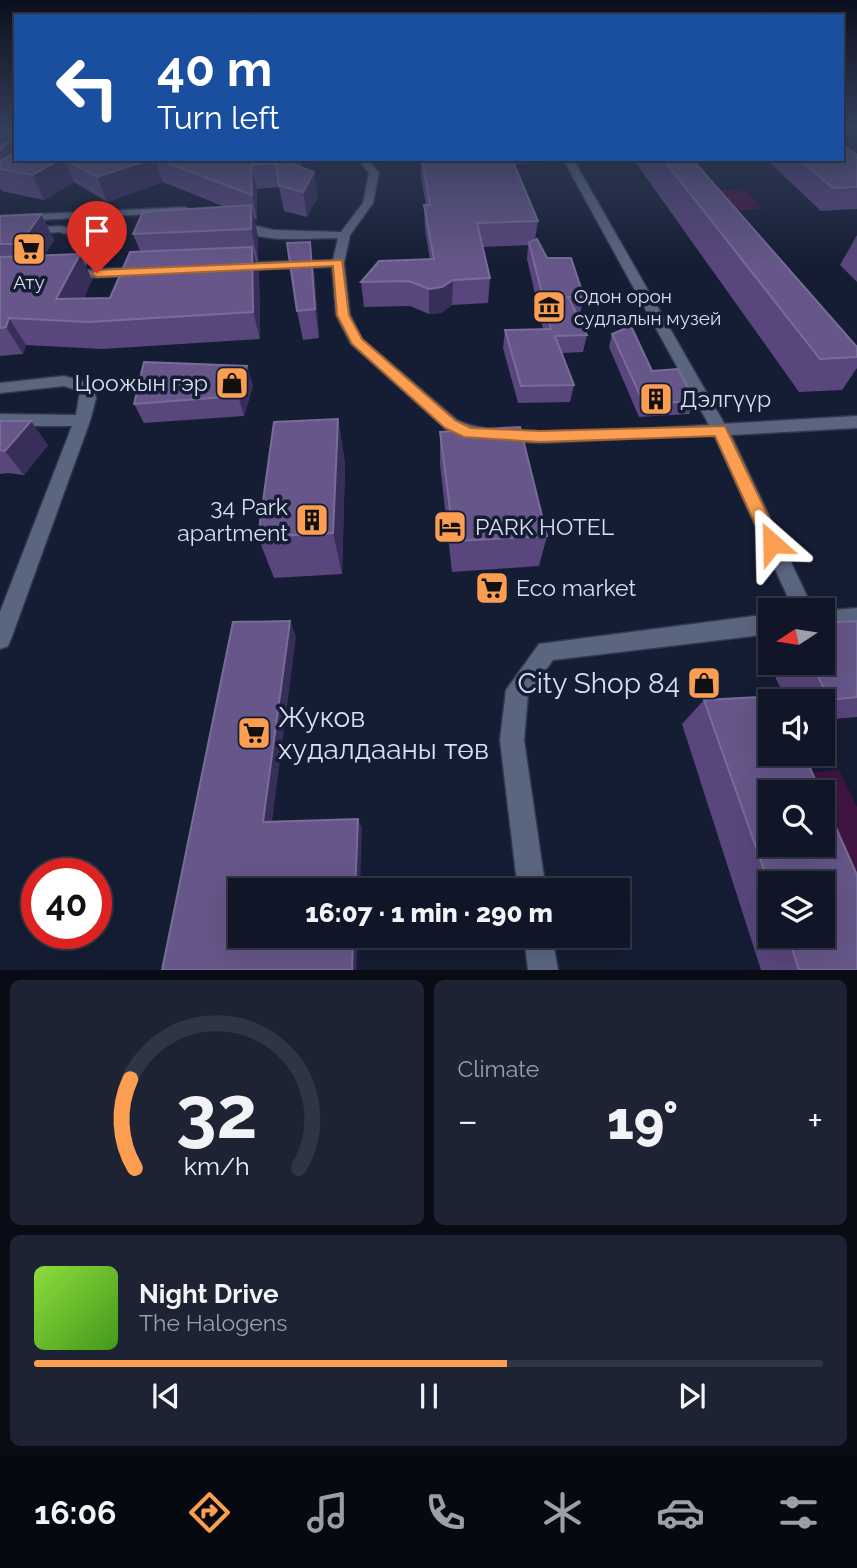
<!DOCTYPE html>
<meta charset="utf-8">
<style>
body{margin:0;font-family:Raleway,sans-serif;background:#1e2333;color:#f1f3f6;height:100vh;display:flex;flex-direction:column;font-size:26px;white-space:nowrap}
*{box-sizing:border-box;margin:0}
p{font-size:23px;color:#9c9fa7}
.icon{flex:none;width:38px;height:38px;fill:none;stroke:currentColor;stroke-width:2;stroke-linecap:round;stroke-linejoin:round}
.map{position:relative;height:970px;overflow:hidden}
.drawer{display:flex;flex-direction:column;gap:10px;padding:10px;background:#090c15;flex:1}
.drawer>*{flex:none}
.banner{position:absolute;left:14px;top:14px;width:830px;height:147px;border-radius:0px;box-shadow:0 7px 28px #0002,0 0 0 2px #303544;background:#1a4fa0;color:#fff;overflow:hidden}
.needle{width:46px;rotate:258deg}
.tools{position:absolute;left:758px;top:598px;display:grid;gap:14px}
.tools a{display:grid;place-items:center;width:77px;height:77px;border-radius:0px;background:#101627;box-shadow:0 7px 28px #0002,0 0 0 2px #303544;font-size:35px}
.speed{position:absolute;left:21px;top:858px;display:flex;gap:14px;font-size:35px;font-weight:700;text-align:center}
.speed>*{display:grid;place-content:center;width:91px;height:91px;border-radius:50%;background:#101627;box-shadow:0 7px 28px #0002,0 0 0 2px #303544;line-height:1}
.speed .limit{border:10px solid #d22;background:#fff;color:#111}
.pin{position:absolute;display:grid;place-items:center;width:60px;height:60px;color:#fff;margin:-72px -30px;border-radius:50% 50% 50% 0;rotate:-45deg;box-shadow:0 0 7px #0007}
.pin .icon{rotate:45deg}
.me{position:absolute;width:77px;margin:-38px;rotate:335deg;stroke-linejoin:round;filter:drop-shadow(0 0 5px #0008)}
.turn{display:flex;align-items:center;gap:24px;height:147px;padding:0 28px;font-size:32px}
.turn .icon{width:91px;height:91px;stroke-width:2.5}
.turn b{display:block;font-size:49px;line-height:60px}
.big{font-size:52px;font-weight:800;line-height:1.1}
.drawer .widget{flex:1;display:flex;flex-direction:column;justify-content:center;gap:10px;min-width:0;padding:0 24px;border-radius:10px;background:#1e2333}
.drawer .dial{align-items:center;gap:0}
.dial svg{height:182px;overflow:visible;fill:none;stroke:#303544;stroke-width:7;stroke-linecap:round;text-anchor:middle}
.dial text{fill:#f1f3f6;stroke:none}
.song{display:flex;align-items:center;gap:21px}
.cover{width:84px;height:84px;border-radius:10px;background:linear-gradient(135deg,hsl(90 70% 55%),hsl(100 70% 35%))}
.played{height:7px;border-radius:4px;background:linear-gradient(90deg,#fb9e51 60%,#303544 60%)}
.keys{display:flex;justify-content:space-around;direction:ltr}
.heat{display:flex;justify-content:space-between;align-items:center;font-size:38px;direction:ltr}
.drawer .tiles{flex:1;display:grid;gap:10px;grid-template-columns:1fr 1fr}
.widget:last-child{grid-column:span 2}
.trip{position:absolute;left:228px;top:878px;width:402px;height:70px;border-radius:0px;background:#101627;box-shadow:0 7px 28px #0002,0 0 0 2px #303544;font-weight:800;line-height:70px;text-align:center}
.menu{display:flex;height:112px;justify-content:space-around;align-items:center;background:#060910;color:#9c9fa7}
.menu .icon{width:49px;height:49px}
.menu .selected{color:#fb9e51}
.menu b{font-size:32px;color:#f1f3f6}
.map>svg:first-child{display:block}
</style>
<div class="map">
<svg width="857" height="970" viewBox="0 0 857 970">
<rect width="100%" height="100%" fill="#151d34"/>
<path fill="#411541" d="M744,189l19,20 -38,2 -17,-20z
M839,770l18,37v147l-35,-109v-52h-34l-7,-18z"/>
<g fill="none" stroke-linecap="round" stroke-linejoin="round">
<defs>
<path id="minor" d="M358,159h10l11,14 -6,30 -23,32 -6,28 6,52 12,24 95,81c46,23 195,7 252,5l-146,-266h10l155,271 -2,4 -186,9 -71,-4 -24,-11 -94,-84 -15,-29 -4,-48 -103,3v-6l4,-1 100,-3 5,-22c-32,0 -82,7 -109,-14l6,-3 39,9 67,2 22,-29 6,-30z
M185,207l5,3 -1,2 -189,10v-6z
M59,226l26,4 12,6v7l-14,27 63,-3 6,4 -6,4 -81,4 -6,-4 11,-4 15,-33 -26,-6 -59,4v-6z
M64,376l28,8 4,14 -6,23 -79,218 -3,7 -8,3v-37l72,-186h-72v-12l76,1 4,-24 -16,-5 -64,7v-10z"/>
<path id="tertiary" d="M857,416v12l-126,7 83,176h-20l-82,-181 8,-6z
M857,608v18l-35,2v-17h-3z
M770,614v20l-217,26 -25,34 -4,46 22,151h-28l-18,-151 6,-50 33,-46z
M524,936h28l6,34h-30z"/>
</defs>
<use href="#minor" stroke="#32374a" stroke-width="3"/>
<use href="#tertiary" stroke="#32374a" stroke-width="3"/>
<use href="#minor" fill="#5a6580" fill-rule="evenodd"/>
<use href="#tertiary" fill="#5a6580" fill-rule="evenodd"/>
</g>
<path fill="#59467d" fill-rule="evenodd" d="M0,128h16v24h-2l2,7h286v6l-4,1 16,6 4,24 -11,21 -23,-6 -5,-24 -22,2v31l-3,-2 4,18v25h-2l3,12 1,66 -158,10 -76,-4 -3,9 -23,2v-140l41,-2 13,26 -10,16 36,-2 12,26 -8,18h26l30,-47 -7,-17 92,-27 -62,-25 -56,20 -33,-20 -30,18 -42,-9 -2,-3z
M857,155v54l-36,2 -55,-52h76z
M421,159h121l-1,4 -27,1 24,57 -3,19 12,18 37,39 -4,17h-4l11,21 -4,17 -21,1 12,32 -4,17 -52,1 -15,-55 2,-18 38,-1 -16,-70 1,-14 -45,2 7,31 -2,25 -36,2 -11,8 -12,1 -19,-8 -46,1 -3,-25 69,-22 -5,-31 -1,-24h2l-5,-27z
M633,159h59l165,188v21l-15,22 -43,2z
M857,235v47l-17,-17z
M314,270l5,68 -16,2 -6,-29z
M612,334l40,37 43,30 -6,13 -50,3 -30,-70z
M253,385l-9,31 -100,7 -10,-19z
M338,419l7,45 -3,110 -68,4 -16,-41z
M0,421l48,24 -24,30 -16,-2 -8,1z
M440,432l107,104 -8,30 -87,6 -12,-108z
M857,621v96l-35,3v-18h-35l-23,-49 6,-6v16h52z
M704,700l153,270h-96l-79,-246zM770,884l52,52h-52z"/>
<path fill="#382e5a" d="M5,131l11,24 -16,14v-36z
M16,134v14l-5,-9z
M61,159h3l10,23 -30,18 -12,-25z
M151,159h4l8,23 -56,20 -10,-25z
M258,159h44v6l-25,6 -1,-8z
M251,165l6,24v31l-5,-25z
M314,172l4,24 -11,21 -4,-25z
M251,205l7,31v25l-7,-32z
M41,214l13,26 -19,30 -15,-26z
M310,242l4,28 5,68 -4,-29z
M252,247l7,26 1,66 -7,-27z
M80,254l12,26 -19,41 -17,-22z
M453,280l-1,25 -11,8 -12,1v-25z
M9,318l17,27 -3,9 -17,-27z
M247,366l6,19 -9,31 -6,-20z
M338,419l7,45 -3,110 -9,-41z
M31,421l17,24 -24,30 -19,-24z
M290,621l6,16 -25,193 -8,-8z
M358,819l4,9 -2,63h-5z
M353,936h5l-2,34h-4z"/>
<path fill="#665689" stroke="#786c99" stroke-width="2" d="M0,128h16v6l-5,5 -6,-8 -5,2z
M9,141l-9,10v-6z
M842,144l15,11v32l-24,1 -34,-29h43z
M16,153v6h45l-29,16 -32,-6v-8z
M65,159h86l-54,18z
M157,159h122l35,13 -11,20 -24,-6 -3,-23 -25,2 1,30z
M422,159h90l26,62 -61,2 13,55 -37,2 -11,7 -13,2 -20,-8 -48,1 18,-21 55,-2 -10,-54h6z
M663,159h29l165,188v10l-37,2z
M251,205v24l-118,5 10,-22z
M41,214l-21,30h-20v-28z
M537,239l10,19h24l13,39h-16l19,38 -32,1 19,49 -53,1 -16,-56 46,-1 -22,-87z
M310,242l5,67 -18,2 -10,-68z
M252,247l1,65 -165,10 -79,-4 -3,9 -6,1v-71l80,-3 -24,45 54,-1 20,-46z
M631,326l21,45 26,-2 17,32 -51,3 -32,-70z
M144,362l103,4 -9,30 -104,8z
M338,419l-5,114 -75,4 16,-115z
M0,421h31l-26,30 -5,-1z
M520,427l27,109 -93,5 -14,-109z
M290,621l-27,201 95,-3 -3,72h-115v45h113l-1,34h-190l71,-348z
M857,621v76l-27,3 -19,-37h11v-40z
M779,696l2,6h-11v52h34l17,39h-51v52h52v-49l35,79v95h-58l-11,-34h34v-52h-52v3l-66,-187z"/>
<linearGradient id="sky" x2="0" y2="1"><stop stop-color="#0c101d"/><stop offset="0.48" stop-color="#35405c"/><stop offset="1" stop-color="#35405c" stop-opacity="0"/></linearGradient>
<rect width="857" height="264" fill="url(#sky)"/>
<path fill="#fb9e51" stroke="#a36735" stroke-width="2" d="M342,260l7,55 13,24 94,82 15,7 69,3 185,-5 56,117 -2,5h-13l-51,-112 -175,6 -76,-5 -19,-9 -93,-84 -15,-29 -4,-49 -236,11 -6,-4 6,-3z"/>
<defs>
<symbol id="supermarket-square" viewBox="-11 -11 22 22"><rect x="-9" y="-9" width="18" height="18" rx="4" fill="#fb9e51" stroke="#151d34"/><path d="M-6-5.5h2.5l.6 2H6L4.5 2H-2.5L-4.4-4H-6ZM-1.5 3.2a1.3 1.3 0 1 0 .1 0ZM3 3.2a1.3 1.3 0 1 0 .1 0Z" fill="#111"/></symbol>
<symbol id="museum-square" viewBox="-11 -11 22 22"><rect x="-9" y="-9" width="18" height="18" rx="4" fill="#fb9e51" stroke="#151d34"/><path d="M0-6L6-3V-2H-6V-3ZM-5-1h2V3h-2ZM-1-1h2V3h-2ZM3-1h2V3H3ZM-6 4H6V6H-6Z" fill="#111"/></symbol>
<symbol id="shop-square" viewBox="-11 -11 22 22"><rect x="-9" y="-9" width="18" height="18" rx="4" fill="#fb9e51" stroke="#151d34"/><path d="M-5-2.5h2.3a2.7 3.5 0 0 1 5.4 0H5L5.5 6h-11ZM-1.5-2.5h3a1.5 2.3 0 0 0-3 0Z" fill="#111"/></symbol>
<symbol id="building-square" viewBox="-11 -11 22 22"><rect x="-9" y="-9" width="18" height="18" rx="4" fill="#fb9e51" stroke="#151d34"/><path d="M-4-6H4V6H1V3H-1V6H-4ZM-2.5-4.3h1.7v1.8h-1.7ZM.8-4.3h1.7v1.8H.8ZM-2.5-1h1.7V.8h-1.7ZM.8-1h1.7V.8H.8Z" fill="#111"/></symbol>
<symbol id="hotel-square" viewBox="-11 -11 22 22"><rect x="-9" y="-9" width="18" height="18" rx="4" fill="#fb9e51" stroke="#151d34"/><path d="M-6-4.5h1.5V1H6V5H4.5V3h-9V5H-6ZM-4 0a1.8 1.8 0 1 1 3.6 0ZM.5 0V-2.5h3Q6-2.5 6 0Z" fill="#111"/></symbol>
</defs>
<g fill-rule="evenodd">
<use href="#supermarket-square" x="10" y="230" width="38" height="38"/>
<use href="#museum-square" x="530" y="288" width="38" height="38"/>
<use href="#shop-square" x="213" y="364" width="38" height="38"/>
<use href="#building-square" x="637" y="380" width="38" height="38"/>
<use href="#building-square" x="293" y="501" width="38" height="38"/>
<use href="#hotel-square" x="431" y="508" width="38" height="38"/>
<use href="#supermarket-square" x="473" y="569" width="38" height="38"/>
<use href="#shop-square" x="685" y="664" width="38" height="38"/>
<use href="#supermarket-square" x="235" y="714" width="38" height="38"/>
</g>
<g text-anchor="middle" stroke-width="7" stroke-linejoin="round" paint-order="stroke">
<g font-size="19" fill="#d9dfef" stroke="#151d34">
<text x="29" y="289">Ату</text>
<text x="574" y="303" text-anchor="start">Одон орон<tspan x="574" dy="22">судлалын музей</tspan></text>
</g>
<g font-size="23" fill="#d9dfef" stroke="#151d34" text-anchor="start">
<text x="208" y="391" text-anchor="end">Цоожын гэр</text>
<text x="680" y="407">Дэлгүүр</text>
<text x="288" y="515" text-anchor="end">34 Park<tspan x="288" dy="26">apartment</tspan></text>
<text x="475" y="535">PARK HOTEL</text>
<text x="516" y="596">Eco market</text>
</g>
<g font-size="28" fill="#d9dfef" stroke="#151d34" text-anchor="end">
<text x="680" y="693">City Shop 84</text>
<text x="278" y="727" text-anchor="start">Жуков<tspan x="278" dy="32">худалдааны төв</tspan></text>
</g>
</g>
</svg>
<div class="tools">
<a><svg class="needle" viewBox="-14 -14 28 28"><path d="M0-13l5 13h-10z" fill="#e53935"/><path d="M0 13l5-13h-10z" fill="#9c9fa7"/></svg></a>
<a><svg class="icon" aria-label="sound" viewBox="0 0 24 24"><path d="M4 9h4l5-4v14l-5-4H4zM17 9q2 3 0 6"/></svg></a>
<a><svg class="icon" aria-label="search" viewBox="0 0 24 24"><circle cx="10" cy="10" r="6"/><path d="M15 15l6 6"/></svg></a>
<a><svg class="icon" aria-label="layers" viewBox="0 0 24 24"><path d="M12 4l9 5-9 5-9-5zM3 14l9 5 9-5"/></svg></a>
</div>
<div class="speed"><div class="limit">40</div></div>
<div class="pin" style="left:97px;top:273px;background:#d93025"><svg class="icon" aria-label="arrive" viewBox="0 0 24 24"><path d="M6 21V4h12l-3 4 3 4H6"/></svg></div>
<svg class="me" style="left:772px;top:543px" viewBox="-20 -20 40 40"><path d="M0-17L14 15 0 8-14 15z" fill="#fb9e51" stroke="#fff" stroke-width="4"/></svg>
<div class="trip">16:07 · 1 min · 290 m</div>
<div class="banner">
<div class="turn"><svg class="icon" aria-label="left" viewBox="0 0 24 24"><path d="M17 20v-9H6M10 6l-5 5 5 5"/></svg><div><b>40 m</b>Turn left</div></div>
</div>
</div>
<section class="drawer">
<div class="tiles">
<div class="widget dial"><svg viewBox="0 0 100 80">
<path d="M14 69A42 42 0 1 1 86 69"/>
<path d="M14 69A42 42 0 0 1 12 30" stroke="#fb9e51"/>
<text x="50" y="56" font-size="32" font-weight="700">32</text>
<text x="50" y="72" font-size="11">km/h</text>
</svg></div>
<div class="widget"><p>Climate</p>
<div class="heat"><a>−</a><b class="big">19°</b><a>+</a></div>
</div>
<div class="widget">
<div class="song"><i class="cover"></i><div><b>Night Drive</b><p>The Halogens</p></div></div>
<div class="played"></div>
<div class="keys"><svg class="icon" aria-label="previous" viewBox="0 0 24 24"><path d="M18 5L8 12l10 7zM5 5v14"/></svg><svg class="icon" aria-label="pause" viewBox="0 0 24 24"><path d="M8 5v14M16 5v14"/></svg><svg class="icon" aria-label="next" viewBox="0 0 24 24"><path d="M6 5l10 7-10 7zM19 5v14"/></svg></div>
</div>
</div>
</section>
<nav class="menu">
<b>16:06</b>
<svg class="icon selected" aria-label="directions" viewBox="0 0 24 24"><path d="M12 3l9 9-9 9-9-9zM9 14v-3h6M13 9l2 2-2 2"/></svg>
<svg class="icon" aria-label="music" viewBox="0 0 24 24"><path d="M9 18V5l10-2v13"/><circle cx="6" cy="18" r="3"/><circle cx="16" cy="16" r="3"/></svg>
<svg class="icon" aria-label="phone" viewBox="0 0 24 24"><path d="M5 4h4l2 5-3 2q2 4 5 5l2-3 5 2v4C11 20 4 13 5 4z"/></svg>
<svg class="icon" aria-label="climate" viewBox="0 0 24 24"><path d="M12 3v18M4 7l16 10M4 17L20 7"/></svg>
<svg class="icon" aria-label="car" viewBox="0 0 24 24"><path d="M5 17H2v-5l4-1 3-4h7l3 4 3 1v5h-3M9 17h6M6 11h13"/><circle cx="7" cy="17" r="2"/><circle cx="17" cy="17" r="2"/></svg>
<svg class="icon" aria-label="filters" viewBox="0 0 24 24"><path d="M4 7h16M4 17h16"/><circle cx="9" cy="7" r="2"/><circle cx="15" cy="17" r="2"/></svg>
</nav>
